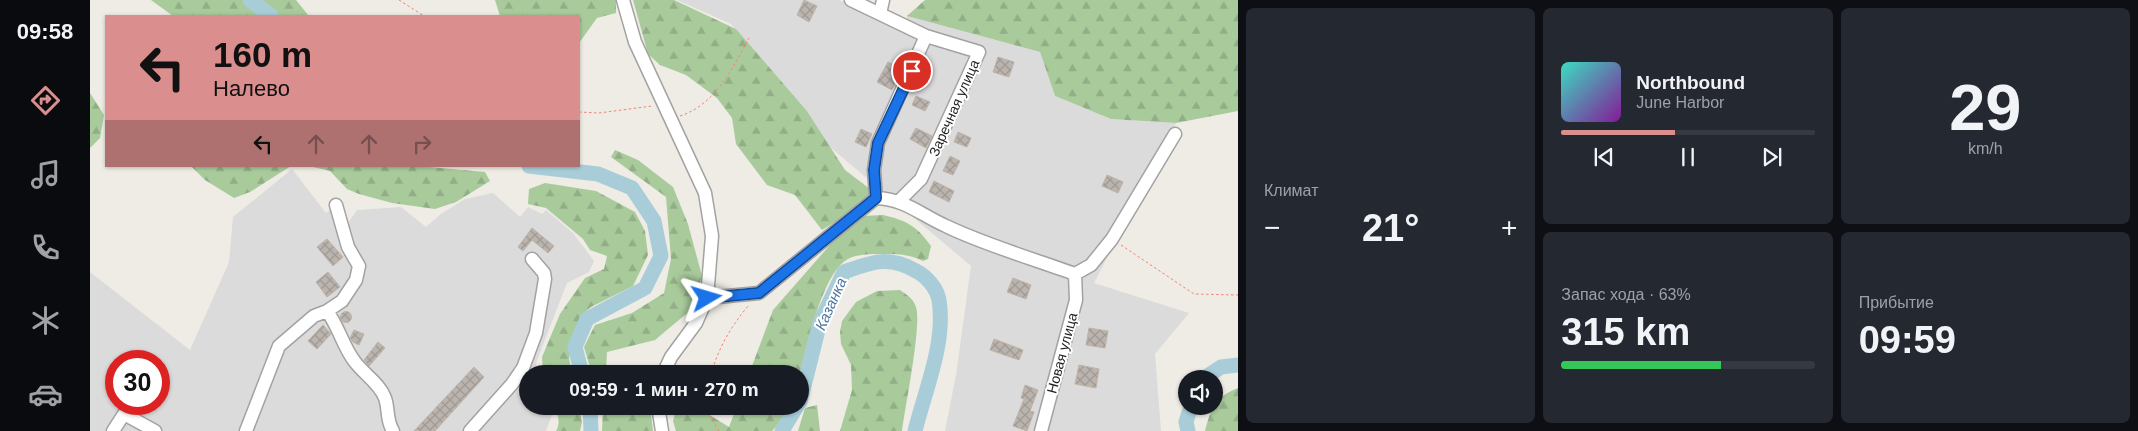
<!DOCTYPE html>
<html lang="ru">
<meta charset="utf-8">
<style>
body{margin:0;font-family:Arial,sans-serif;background:#242831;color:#f1f3f6;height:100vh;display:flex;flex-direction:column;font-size:19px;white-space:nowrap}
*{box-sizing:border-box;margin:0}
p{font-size:16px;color:#9ea1a6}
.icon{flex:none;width:28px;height:28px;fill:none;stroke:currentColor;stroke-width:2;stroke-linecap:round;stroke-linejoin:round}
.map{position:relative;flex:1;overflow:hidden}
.panel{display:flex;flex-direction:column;gap:8px;padding:8px;background:#0d0f14;width:900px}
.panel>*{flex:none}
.top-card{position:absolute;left:15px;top:15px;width:475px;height:152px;border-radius:0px;box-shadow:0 1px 4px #0004;background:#da8e8d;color:#111;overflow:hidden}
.controls{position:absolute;left:1088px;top:370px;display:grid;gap:10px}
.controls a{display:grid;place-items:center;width:45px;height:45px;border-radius:50%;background:#171b24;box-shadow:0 1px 4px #0004;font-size:25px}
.speed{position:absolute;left:15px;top:350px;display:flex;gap:10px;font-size:25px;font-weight:700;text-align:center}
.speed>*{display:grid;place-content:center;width:65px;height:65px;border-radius:50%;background:#171b24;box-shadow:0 1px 4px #0004;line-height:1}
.speed .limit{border:8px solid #d22;background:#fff;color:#111}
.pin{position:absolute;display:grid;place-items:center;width:42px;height:42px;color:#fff;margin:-21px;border:2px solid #fff;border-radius:50%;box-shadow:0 1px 5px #0007}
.me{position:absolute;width:55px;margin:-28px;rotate:83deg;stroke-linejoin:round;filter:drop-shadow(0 0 4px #0008)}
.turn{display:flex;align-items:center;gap:18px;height:105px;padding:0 25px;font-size:22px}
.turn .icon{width:65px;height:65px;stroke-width:2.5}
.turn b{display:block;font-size:35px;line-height:42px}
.lanes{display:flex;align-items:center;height:48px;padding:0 25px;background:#0003;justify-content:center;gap:25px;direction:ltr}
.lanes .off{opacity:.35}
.big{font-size:38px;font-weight:600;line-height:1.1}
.panel .card{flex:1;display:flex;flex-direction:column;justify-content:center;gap:8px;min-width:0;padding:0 18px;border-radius:8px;background:#242831}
.panel .dial{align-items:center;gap:0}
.dial b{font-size:65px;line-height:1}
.song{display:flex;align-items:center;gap:15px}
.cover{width:60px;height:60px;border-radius:8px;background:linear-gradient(135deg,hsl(170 70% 55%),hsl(290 70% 35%))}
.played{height:5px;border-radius:2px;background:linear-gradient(90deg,#da8e8d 45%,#363941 45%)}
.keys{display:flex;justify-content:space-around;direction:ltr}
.heat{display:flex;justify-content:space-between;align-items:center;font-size:28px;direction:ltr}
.charge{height:8px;border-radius:4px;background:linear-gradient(90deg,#34c759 63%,#363941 0)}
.panel .tiles{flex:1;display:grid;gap:8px;grid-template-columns:repeat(3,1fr)}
.card:first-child{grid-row:span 2}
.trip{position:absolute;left:429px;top:365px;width:290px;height:50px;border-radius:25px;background:#171b24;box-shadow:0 1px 4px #0004;font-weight:600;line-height:50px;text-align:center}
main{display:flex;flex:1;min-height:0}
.tabs{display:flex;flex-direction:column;width:90px;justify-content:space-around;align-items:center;background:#090b0e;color:#9ea1a6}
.tabs .icon{width:35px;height:35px}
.tabs .selected{color:#da8e8d}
.tabs b{font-size:22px;color:#f1f3f6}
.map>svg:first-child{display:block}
</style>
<main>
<nav class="tabs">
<b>09:58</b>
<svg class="icon selected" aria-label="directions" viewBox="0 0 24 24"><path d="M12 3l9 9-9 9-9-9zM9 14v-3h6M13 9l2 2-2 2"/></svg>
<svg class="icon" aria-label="music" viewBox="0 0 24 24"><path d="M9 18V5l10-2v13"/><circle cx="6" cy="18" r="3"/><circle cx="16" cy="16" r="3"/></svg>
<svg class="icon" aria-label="phone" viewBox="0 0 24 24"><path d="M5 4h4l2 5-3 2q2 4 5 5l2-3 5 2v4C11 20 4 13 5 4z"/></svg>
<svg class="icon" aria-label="climate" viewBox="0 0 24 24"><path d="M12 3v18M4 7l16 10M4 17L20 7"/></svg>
<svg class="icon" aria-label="car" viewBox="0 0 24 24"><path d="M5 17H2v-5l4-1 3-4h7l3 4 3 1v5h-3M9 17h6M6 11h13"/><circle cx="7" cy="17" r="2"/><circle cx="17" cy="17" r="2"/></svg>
</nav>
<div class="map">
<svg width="1148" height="431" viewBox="0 0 1148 431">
<defs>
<pattern id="forest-firs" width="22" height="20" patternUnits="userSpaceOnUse" patternTransform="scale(1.25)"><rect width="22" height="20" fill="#a9cb9c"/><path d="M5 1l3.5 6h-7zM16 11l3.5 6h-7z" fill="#91ae86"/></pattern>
<pattern id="building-cross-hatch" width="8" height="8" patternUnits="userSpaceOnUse" patternTransform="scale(1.25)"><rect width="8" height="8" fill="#bbb4ae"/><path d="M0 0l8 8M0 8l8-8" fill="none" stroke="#a09a95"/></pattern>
</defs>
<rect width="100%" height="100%" fill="#eeece5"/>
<path fill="#dcdbdb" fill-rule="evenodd" d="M587,0h162l66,32 2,-16 133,36 15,44 56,23 65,4 -82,160 95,30 -34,41 6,77h-216l11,-56 15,-109 -141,-119 -23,-36 -76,-87z
M202,169l34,44 4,-3 7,16 11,-3 9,-13 44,-3 25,20 15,-13 24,-15 28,-6 27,24 8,-10 14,7 4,-4 27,23 21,28 -5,11 -22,11 -31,80 3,11h-11v32h22l2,9 -6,16h-456v-159l100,78 39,-88 4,-45zM26,361h43v43h-43z"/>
<path fill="url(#forest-firs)" d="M61,0h145l13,16h-136z
M405,0h121v13l-19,5 -18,25v-27h-79z
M543,0h41l62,29 71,82 38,59 25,19 -4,14 -44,27 -27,-35 -28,-10 -31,-41 -4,-26 -15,-20 -31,-23 -26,-10 -12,-11z
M835,0h313v111l-62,12 -65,-4 -56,-23 -15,-44 -133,-36z
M0,93l14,22 -4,23 -10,10z
M525,150l23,10 35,27 15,37 14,52 -10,33 -37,31 -48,12 -1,19 4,3h-18l-8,-27 11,-22 37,-12 32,-20 7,-34 -5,-62 -55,-40z
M101,166h100l-41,26 -16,6 -29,-18z
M219,166h109l67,6 5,9 -34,21 -21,7 -43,-6 -33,-9 -12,-5 -17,-18z
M455,183l51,8 39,21 10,19 3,24 -15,31 -42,21 -9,8 -13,43 3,16h-29l-1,-17 18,-43 25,-36 19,-9 3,-13 -17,-6 -7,-11 -37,-31 -18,-4 1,-15z
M793,215c23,5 34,11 48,31l-3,13 -5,2c-14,-7 -25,-7 -41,-7 -10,0 -25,0 -34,5 -26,14 -41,87 -48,115h-51l24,-64 70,-80 19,-14z
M810,290c7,5 13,8 16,17 6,18 -11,100 -14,124h-62l12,-41 -1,-25 -10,-21 -1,-12 2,-11 14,-19 21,-11z
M1148,388v43h-33c6,-23 10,-34 33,-43z
M727,405l3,26h-22l7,-23z
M464,406h25l3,16 -2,9h-24c5,-8 2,-17 -2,-25z
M513,406h47l3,25h-51z
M587,406h18l34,21 8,-21h52l-5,12 -12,13h-96l-3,-10z"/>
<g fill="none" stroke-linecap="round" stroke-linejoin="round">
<path stroke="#a8cdd9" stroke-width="15" d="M160,0l21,16
M439,166l69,8 34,14 22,33 7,35 -16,32 -58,31 -12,28 7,27
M1113,379l18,-12 17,-2
M710,402l20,-80 24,-50c28,-10 44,-17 72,-1 10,5 21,17 23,29 7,43 -14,90 -24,131
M500,406l1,25
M692,431l15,-25
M1098,431l-2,-9 5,-16"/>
</g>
<path fill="url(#building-cross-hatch)" stroke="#bfb3a8" d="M714,0l13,6 -8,16 -12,-7z
M908,57l16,5 -5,15 -16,-5z
M798,62l14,7 -10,21 -15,-8z
M826,96l14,6 -5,9 -13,-6z
M826,128l16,8 -6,12 -16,-9z
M771,129l11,5 -6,13 -11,-5z
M868,132l13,6 -4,9 -13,-5z
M860,156l10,5 -7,14 -10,-4z
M1017,175l16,7 -5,11 -16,-7z
M844,181l20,10 -5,11 -20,-10z
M442,228l22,18 -6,7 -16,-13 -9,11 -5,-4z
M237,239l16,18 -10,9 -16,-19z
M238,272l12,15 -13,10 -11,-15z
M923,278l18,7 -5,14 -19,-7z
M250.5 317a5.5 5.5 0 1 1 11 0a5.5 5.5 0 1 1-11 0Z
M233,325l8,9 -14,15 -9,-8z
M999,328l19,3 -3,17 -19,-3z
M264,330l10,4 -5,11 -6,-3 -3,-4z
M904,339l29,11 -4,10 -29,-10z
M288,342l7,6 -16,18 -5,-6z
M989,365l20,4 -3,19 -21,-4z
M384,367l10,10 -49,54h-21z
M935,385l13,5 -8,21 4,1 -7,19 -14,-5 11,-27 -3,-1z"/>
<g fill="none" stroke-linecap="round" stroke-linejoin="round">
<defs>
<path id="minor" d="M533,0l12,42 70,151 7,43 -5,62 -11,25 -25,34 -8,17
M761,0l75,36 53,16 -58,127 -22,22
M790,14l3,-14
M786,198l-2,-28 4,-27 48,-107
M985,274l16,-9 21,-26 63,-105
M617,298l52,-5 117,-95c29,1 45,17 70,28 39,19 88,33 129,48
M237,311c12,16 16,36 28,51 9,12 25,22 30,36 4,11 1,22 8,33
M568,406l4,25
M23,431l11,-17 31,17
M156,431l33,-85 35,-30 13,-5 15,-10 14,-21 3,-14 -11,-19 -12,-42
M380,431l42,-47 11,-16 13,-35 9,-54 -1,-6 -12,-14
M951,431l35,-131 -1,-26"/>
</defs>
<use href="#minor" stroke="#a2a2a2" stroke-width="15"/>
<path stroke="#f18474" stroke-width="1" stroke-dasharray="2.5 2.5" stroke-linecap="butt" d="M309,0l25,16
M489,112l20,1 53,-7
M590,116c35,-11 53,-48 69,-78
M1031,245l73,49 44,1
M621,374c8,-27 20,-48 38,-69
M620,406l1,12 8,13"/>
<use href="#minor" stroke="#fff" stroke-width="12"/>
</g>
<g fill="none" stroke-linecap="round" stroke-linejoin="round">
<defs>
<path id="route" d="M617,298l52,-5 117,-95 -2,-28 4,-27 34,-72"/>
</defs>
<use href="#route" stroke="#114b97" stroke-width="12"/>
<use href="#route" stroke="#1a73e8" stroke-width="9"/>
</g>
<g text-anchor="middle" stroke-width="4" stroke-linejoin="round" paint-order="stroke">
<g font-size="14" fill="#1e1e1e" stroke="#fff">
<text transform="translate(864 108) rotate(-66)" y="5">Заречная улица</text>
<text transform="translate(972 353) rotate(-75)" y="5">Новая улица</text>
</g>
<g font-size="15" font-style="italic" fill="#4e75a0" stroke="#fff">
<text transform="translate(741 304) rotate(-66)" y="5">Казанка</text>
</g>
</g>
</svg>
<div class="controls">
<a><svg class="icon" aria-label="sound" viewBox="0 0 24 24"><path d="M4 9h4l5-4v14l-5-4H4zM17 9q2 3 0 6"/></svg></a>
</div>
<div class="speed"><div class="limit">30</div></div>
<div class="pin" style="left:822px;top:71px;background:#d93025"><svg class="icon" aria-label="arrive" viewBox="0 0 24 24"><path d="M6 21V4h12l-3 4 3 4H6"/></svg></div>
<svg class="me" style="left:617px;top:298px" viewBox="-20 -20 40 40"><path d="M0-17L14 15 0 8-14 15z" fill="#1a73e8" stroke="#fff" stroke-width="4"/></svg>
<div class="trip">09:59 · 1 мин · 270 m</div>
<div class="top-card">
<div class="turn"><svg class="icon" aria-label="left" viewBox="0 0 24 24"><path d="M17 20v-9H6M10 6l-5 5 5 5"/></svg><div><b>160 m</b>Налево</div></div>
<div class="lanes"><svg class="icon" aria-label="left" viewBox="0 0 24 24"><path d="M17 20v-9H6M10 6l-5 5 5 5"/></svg><svg class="icon off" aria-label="ahead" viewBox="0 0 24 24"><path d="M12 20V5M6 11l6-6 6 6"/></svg><svg class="icon off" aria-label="ahead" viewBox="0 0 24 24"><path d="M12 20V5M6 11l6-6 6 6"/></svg><svg class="icon off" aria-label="right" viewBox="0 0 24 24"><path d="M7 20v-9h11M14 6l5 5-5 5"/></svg></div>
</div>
</div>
<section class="panel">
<div class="tiles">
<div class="card"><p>Климат</p>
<div class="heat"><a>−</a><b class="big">21°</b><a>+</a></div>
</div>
<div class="card">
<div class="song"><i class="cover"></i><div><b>Northbound</b><p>June Harbor</p></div></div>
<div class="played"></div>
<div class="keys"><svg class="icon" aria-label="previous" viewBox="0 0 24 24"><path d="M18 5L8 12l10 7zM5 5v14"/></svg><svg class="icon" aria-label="pause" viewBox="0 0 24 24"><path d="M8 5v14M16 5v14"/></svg><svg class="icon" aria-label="next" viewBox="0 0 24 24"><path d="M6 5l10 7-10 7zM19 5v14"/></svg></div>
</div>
<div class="card dial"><b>29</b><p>km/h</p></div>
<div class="card"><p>Запас хода · 63%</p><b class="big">315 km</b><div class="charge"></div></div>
<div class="card"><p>Прибытие</p><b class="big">09:59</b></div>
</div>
</section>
</main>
